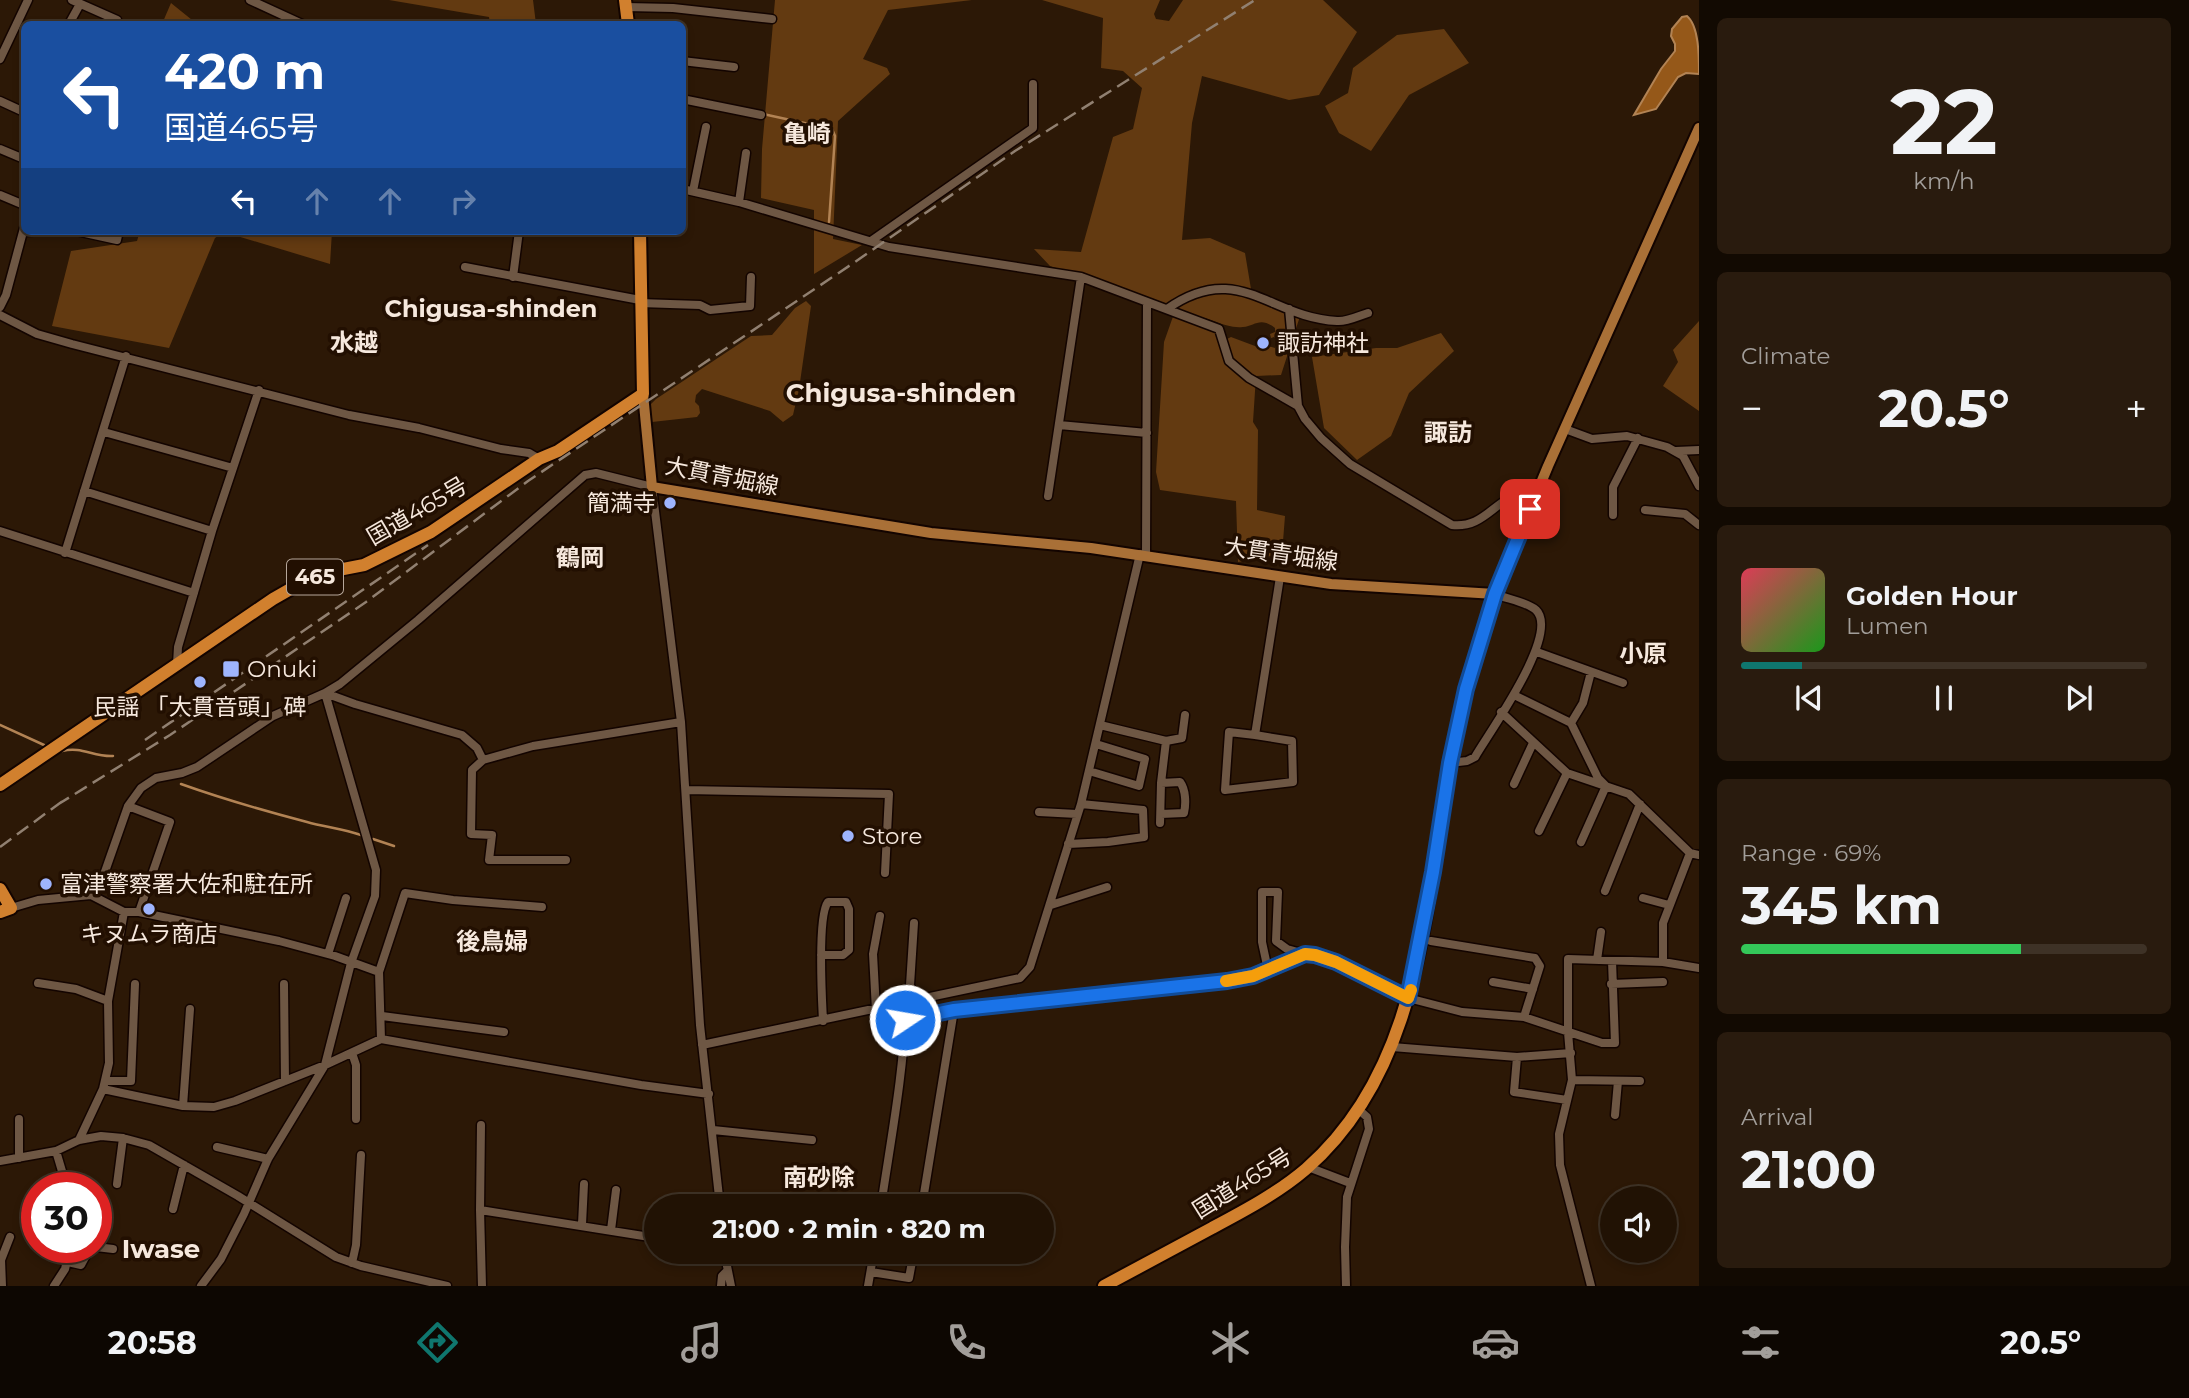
<!DOCTYPE html>
<meta charset="utf-8">
<style>
body{margin:0;font-family:Montserrat,"Noto Sans JP",sans-serif;background:#291b0e;color:#f1f3f6;height:100vh;display:flex;flex-direction:column;font-size:26px;white-space:nowrap}
*{box-sizing:border-box;margin:0}
p{font-size:23px;color:#a29e9a}
.icon{flex:none;width:38px;height:38px;fill:none;stroke:currentColor;stroke-width:2;stroke-linecap:round;stroke-linejoin:round}
.map{position:relative;flex:1;overflow:hidden}
.drawer{display:flex;flex-direction:column;gap:18px;padding:18px;background:#120a02;width:490px}
.drawer>*{flex:none}
.top-card{position:absolute;left:21px;top:21px;width:665px;height:214px;border-radius:10px;box-shadow:0 4px 10px #0003,0 0 0 2px #3e3226;background:#1a4fa0;color:#fff;overflow:hidden}
.tools{position:absolute;left:1600px;top:1186px;display:grid;gap:14px}
.tools a{display:grid;place-items:center;width:77px;height:77px;border-radius:50%;background:#211204;box-shadow:0 4px 10px #0003,0 0 0 2px #3e3226;font-size:35px}
.speed{position:absolute;left:21px;top:1172px;display:flex;gap:14px;font-size:35px;font-weight:700;text-align:center}
.speed>*{display:grid;place-content:center;width:91px;height:91px;border-radius:50%;background:#211204;box-shadow:0 4px 10px #0003,0 0 0 2px #3e3226;line-height:1}
.speed .limit{border:10px solid #d22;background:#fff;color:#111}
.pin{position:absolute;display:grid;place-items:center;width:60px;height:60px;color:#fff;margin:-30px;border-radius:14px;box-shadow:0 4px 10px #0006}
.me{position:absolute;width:77px;margin:-38px;rotate:78deg;stroke-linejoin:round;filter:drop-shadow(0 0 5px #0008)}
.turn{display:flex;align-items:center;gap:24px;height:147px;padding:0 28px;font-size:32px}
.turn .icon{width:91px;height:91px;stroke-width:2.5}
.turn b{display:block;font-size:49px;line-height:60px}
.lanes{display:flex;align-items:center;height:66px;padding:0 28px;background:#0003;justify-content:center;gap:35px;direction:ltr}
.lanes .off{opacity:.35}
.big{font-size:52px;font-weight:700;line-height:1.1}
.drawer .widget{flex:1;display:flex;flex-direction:column;justify-content:center;gap:10px;min-width:0;padding:0 24px;border-radius:10px;background:#291b0e}
.drawer .dial{align-items:center;gap:0}
.dial b{font-size:91px;line-height:1}
.song{display:flex;align-items:center;gap:21px}
.cover{width:84px;height:84px;border-radius:10px;background:linear-gradient(135deg,hsl(350 70% 55%),hsl(120 70% 35%))}
.played{height:7px;border-radius:4px;background:linear-gradient(90deg,#0f766e 15%,#3e3226 15%)}
.keys{display:flex;justify-content:space-around;direction:ltr}
.heat{display:flex;justify-content:space-between;align-items:center;font-size:38px;direction:ltr}
.charge{height:10px;border-radius:5px;background:linear-gradient(90deg,#34c759 69%,#3e3226 0)}
.trip{position:absolute;left:644px;top:1194px;width:410px;height:70px;border-radius:35px;background:#211204;box-shadow:0 4px 10px #0003,0 0 0 2px #3e3226;font-weight:700;line-height:70px;text-align:center}
.tab-bar{display:flex;height:112px;justify-content:space-around;align-items:center;background:#0d0702;color:#a29e9a}
.tab-bar .icon{width:49px;height:49px}
.tab-bar .selected{color:#0f766e}
.tab-bar b{font-size:32px;color:#f1f3f6}
main{display:flex;flex:1;min-height:0}
.map>svg:first-child{display:block}
</style>
<main>
<div class="map">
<svg width="1699" height="1286" viewBox="0 0 1699 1286">
<rect width="100%" height="100%" fill="#2c1806"/>
<path fill="#633a11" fill-rule="evenodd" d="M389,0h144l3,24h-46l-1,-7z
M775,0h197l-84,10 -25,49 24,9 3,6 -52,47 -5,118 29,6 -48,29v-64l-53,-12 1,-49z
M1042,0h118l-6,14 2,5 13,2 14,-21h140l34,32 -38,63 -30,5 -87,-24 -10,47 -10,117 28,-2 35,15 7,42 50,15 -21,65 -25,1 -3,46 5,8 -1,80 28,6 -3,38 -44,8 -2,-61 -76,-11 -4,-18 8,-130 12,-34 -126,-42 -16,-17 47,3 32,-115 20,-8 9,-41 -19,-17 -22,-3 2,-50zM1194,316c17,1 31,13 49,11 12,-1 17,-11 32,1v4l-5,2 1,4 3,-1 3,5 -2,6 -7,-2 -5,3 -32,-12 -4,2 -1,5 -10,-15 -19,-4 -5,-5z
M171,3l26,21h-35z
M1444,29l25,34 -60,32 -38,56 -32,-18 -14,-27 23,-13 5,-25 44,-33z
M140,231h192l-2,33 -106,-32 -9,6 -46,110 -117,-22 19,-75 66,-10z
M806,301l5,5 -12,83 -6,26 -10,7 -13,-11 -68,-22 -6,6 -1,7 4,4 1,7 -3,4 -45,5 -3,-7v-9l7,-7 95,-63 21,-1 23,-27z
M1699,321v90l-36,-25 15,-24 -5,-12z
M1441,333l13,18 -45,42 -18,43 -34,24 -33,-32 -12,-71 64,-9h21z"/>
<path fill="#955819" stroke="#b28354" stroke-width="2" d="M1687,16c12,10 12,40 12,58l-13,-1 -8,4 -22,32 -22,6 27,-46 14,-18v-7l-4,-8 1,-7 10,-12z"/>
<g fill="none" stroke-linecap="round" stroke-linejoin="round">
<path stroke="#b28354" stroke-width="2.5" d="M763,114l69,15 3,7 -6,86
M0,725l44,20
M62,751c20,-5 31,6 51,5
M181,784c42,15 84,27 126,38 18,5 36,7 54,13
M373,839l21,7"/>
<defs>
<path id="minor" d="M72,0l45,20 -2,4
M250,0l52,24
M626,7l47,1 99,11
M69,24l11,-20
M0,59l28,-59
M682,61l52,6
M682,99l79,16
M0,101l24,11
M0,149l24,10
M682,189l57,13 150,45 192,30 138,52 10,32 20,17 49,28 7,13 16,19 29,26 102,61c29,3 39,-19 63,-30l19,3
M693,191l13,-64
M0,195l24,10
M739,202l7,-49
M76,231l41,9 2,-9
M24,232l20,-1
M871,241l162,-113v-44
M465,267l175,33
M513,277l6,-46
M640,303l60,2 10,5 40,-4 1,-29
M0,307l6,-12 18,-67
M1167,309c71,-50 103,9 170,12 10,1 21,-5 31,-8
M1289,309l9,97
M0,315l37,19 35,10 277,71 70,13 82,21 28,4 10,6
M1059,425l88,8
M1565,429l27,10 35,-3 40,11 16,9 16,30
M104,432l129,36
M1676,451l23,-1
M84,491l128,40
M1048,496l33,-219
M1645,510l40,4 14,11
M1613,515v-28l25,-49
M0,531l194,62
M65,553l61,-197
M1146,555l1,-253
M1537,652l86,31
M177,664l1,-17 34,-116 47,-141
M325,693l30,11 107,31 15,13 6,12
M1514,695l57,28
M1501,712l66,61 62,21 61,59 9,2
M1100,725l66,16 16,-3 3,-23
M1255,735l37,6 1,41 -68,8 4,-58 26,3 25,-158
M1450,763l17,-2 8,-4c13,-23 86,-123 61,-147 -9,-8 -29,-11 -41,-16
M1089,771l50,15 6,-27 -49,-15
M1161,783l19,-1c6,8 6,22 4,31l-23,1
M1514,784l19,-41
M686,790l203,4 -4,79
M128,806l42,16 -31,90
M1039,812l38,2
M1160,823l1,-40 5,-42
M1539,831l28,-58
M1581,842l25,-56 -8,-8 -27,-55 12,-20 8,-31
M1068,844l40,-2 36,-5 -1,-27 -62,-6
M566,860h-77l3,-25 -21,-1 1,-64 11,-10 50,-14 148,-24
M1605,891l35,-87
M91,895l33,17h15l140,29 56,15 44,16
M1643,898l26,7
M1051,905l56,-18
M11,908l27,-8 53,-5 10,-12 27,-77 13,-18 15,-10 26,-5 15,-6 76,-51 52,-23 15,-9 78,-64 167,-145 11,-2 56,14 29,235 19,303 20,181
M1431,941l104,17 5,8 -16,51
M328,954l18,-56
M821,955h22l6,-5v-41l-3,-7h-18c-11,14 -6,98 -5,119
M1597,960l4,-28
M1663,962v-39l27,-70
M1268,970l-6,-28v-50h16l-2,49 11,8 18,5
M1493,982l40,7
M38,983l38,6 32,12
M284,984l1,97
M1611,984l52,-2
M914,1001l-4,-16 4,-62
M876,1010l-3,-56 7,-38
M382,1016l122,16
M905,1019l49,-9 273,-29 26,-5 52,-22 10,1 22,7 71,36 54,14 62,5 78,26h13l-3,-82
M381,1039l-2,-67 26,-79 48,7 89,7
M702,1045l318,-67 10,-11 51,-163 59,-250
M1392,1047l125,10 54,-4
M352,1053l4,12v54
M1517,1057l-3,35 53,8
M1572,1080l68,1
M105,1081h26l4,-97
M103,1089l80,17 31,1 21,-6 90,-36 56,-26 260,46 68,9
M183,1106l7,-97
M1615,1115l3,-34
M19,1119v39
M481,1125l-1,85 2,76
M713,1130l99,10
M79,1140l24,-51 6,-26 -1,-62 16,-89
M217,1147l51,12
M56,1151l11,37
M0,1161l56,-10 23,-11 22,-4 22,2 26,7 89,51 98,61 25,9 86,20
M1308,1167l42,16
M117,1184l6,-46
M881,1206c10,-68 23,-134 25,-203
M922,1206l32,-196
M173,1209l11,-44
M480,1210l176,28
M582,1224l2,-40
M611,1230l5,-40
M96,1247l17,2
M724,1251l7,35
M68,1262l13,3 9,-17
M352,1263l4,-18 5,-90
M871,1272l38,6 5,-27
M2,1286l-1,-26 9,-23
M54,1286l11,-17 5,-21
M201,1286l20,-27 23,-45 24,-55 57,-94 26,-102 24,-67 1,-26 -51,-177
M721,1286l1,-10 5,-5
M868,1286l6,-35
M1346,1286l-1,-39 2,-50 22,-68 -2,-12 -9,-8
M1591,1286l-31,-121 -1,-31 13,-54 -4,-48v-73l95,3 36,6"/>
<path id="major" d="M643,394l9,93 279,46 160,15 240,36 164,10 53,-128 151,-338"/>
<path id="highway" d="M625,0l3,24
M0,785l273,-186 21,-12 34,-15 36,-7 67,-33 108,-73 19,-8 85,-57 -3,-163
M0,889l11,19 -11,4
M1104,1286c36,-19 72,-39 108,-58 32,-17 66,-35 94,-59 117,-102 118,-265 144,-406 11,-57 27,-113 45,-169"/>
</defs>
<use href="#minor" stroke="#130400" stroke-width="11"/>
<use href="#major" stroke="#130400" stroke-width="14"/>
<use href="#highway" stroke="#130400" stroke-width="16"/>
<use href="#minor" stroke="#6e5744" stroke-width="8"/>
<use href="#major" stroke="#a97037" stroke-width="10"/>
<use href="#highway" stroke="#d1802e" stroke-width="12"/>
<path stroke="#918071" stroke-width="2.5" stroke-dasharray="14 7" stroke-linecap="butt" d="M145,740l283,-195
M57,805l113,-70 196,-133 162,-121 324,-217 163,-113 240,-151
M0,847l64,-47"/>
</g>
<g fill="none" stroke-linecap="round" stroke-linejoin="round">
<defs>
<path id="route" d="M905,1020l49,-10 273,-29 26,-5 52,-22 10,1 21,7 72,36 25,-126 17,-109 16,-74 29,-95 35,-85"/>
</defs>
<use href="#route" stroke="#114b97" stroke-width="18"/>
<use href="#route" stroke="#1a73e8" stroke-width="12"/>
<path stroke="#f59e0b" stroke-width="12" d="M1226,981l27,-5 52,-22 10,1 21,7 72,36 3,-8"/>
</g>
<g fill="#9eb4fd" stroke="#220f01" stroke-width="2.5">
<circle cx="1263" cy="343" r="7"/>
<circle cx="670" cy="503" r="7"/>
<rect x="222" y="660" width="18" height="18" rx="3.5"/>
<circle cx="200" cy="682" r="7"/>
<circle cx="848" cy="836" r="7"/>
<circle cx="46" cy="884" r="7"/>
<circle cx="149" cy="909" r="7"/>
</g>
<g text-anchor="middle" stroke-width="7" stroke-linejoin="round" paint-order="stroke">
<rect fill="#220f01" stroke="#b6a79b" stroke-width="2" x="287" y="559.5" width="56" height="35" rx="5"/>
<g font-size="21" font-weight="bold" fill="#f6e8dd">
<text x="315" y="584">465</text>
</g>
<g font-size="23" fill="#f6e8dd" stroke="#220f01" text-anchor="start">
<text x="1277" y="351">諏訪神社</text>
<text x="656" y="511" text-anchor="end">簡満寺</text>
<text x="247" y="677">Onuki</text>
<text x="200" y="715" text-anchor="middle">民謡 「大貫音頭」碑</text>
<text x="862" y="844">Store</text>
<text x="60" y="892">富津警察署大佐和駐在所</text>
<text x="149" y="942" text-anchor="middle">キヌムラ商店</text>
</g>
<g font-size="23" fill="#f6e8dd" stroke="#220f01">
<text transform="translate(722 476) rotate(11)" y="8">大貫青堀線</text>
<text transform="translate(417 511) rotate(-30)" y="8">国道465号</text>
<text transform="translate(1281 554) rotate(8)" y="8">大貫青堀線</text>
<text transform="translate(1242 1183) rotate(-32)" y="8">国道465号</text>
</g>
<g font-size="24" font-weight="bold" fill="#f6e8dd" stroke="#220f01">
<text x="807" y="142">亀崎</text>
<text x="491" y="317">Chigusa-shinden</text>
<text x="354" y="351">水越</text>
<text x="1448" y="441">諏訪</text>
<text x="580" y="566">鶴岡</text>
<text x="1643" y="662">小原</text>
<text x="492" y="950">後鳥婦</text>
<text x="819" y="1186">南砂除</text>
</g>
<g font-size="26" font-weight="bold" fill="#f6e8dd" stroke="#220f01">
<text x="901" y="402">Chigusa-shinden</text>
<text x="161" y="1258">Iwase</text>
</g>
</g>
</svg>
<div class="tools">
<a><svg class="icon" aria-label="sound" viewBox="0 0 24 24"><path d="M4 9h4l5-4v14l-5-4H4zM17 9q2 3 0 6"/></svg></a>
</div>
<div class="speed"><div class="limit">30</div></div>
<div class="pin" style="left:1530px;top:509px;background:#d93025"><svg class="icon" aria-label="arrive" viewBox="0 0 24 24"><path d="M6 21V4h12l-3 4 3 4H6"/></svg></div>
<svg class="me" style="left:905px;top:1020px" viewBox="-20 -20 40 40"><circle r="17" fill="#1a73e8" stroke="#fff" stroke-width="3"/><path d="M0-11L8 9 0 5-8 9z" fill="#fff"/></svg>
<div class="trip">21:00 · 2 min · 820 m</div>
<div class="top-card">
<div class="turn"><svg class="icon" aria-label="left" viewBox="0 0 24 24"><path d="M17 20v-9H6M10 6l-5 5 5 5"/></svg><div><b>420 m</b>国道465号</div></div>
<div class="lanes"><svg class="icon" aria-label="left" viewBox="0 0 24 24"><path d="M17 20v-9H6M10 6l-5 5 5 5"/></svg><svg class="icon off" aria-label="ahead" viewBox="0 0 24 24"><path d="M12 20V5M6 11l6-6 6 6"/></svg><svg class="icon off" aria-label="ahead" viewBox="0 0 24 24"><path d="M12 20V5M6 11l6-6 6 6"/></svg><svg class="icon off" aria-label="right" viewBox="0 0 24 24"><path d="M7 20v-9h11M14 6l5 5-5 5"/></svg></div>
</div>
</div>
<section class="drawer">
<div class="widget dial"><b>22</b><p>km/h</p></div>
<div class="widget"><p>Climate</p>
<div class="heat"><a>−</a><b class="big">20.5°</b><a>+</a></div>
</div>
<div class="widget">
<div class="song"><i class="cover"></i><div><b>Golden Hour</b><p>Lumen</p></div></div>
<div class="played"></div>
<div class="keys"><svg class="icon" aria-label="previous" viewBox="0 0 24 24"><path d="M18 5L8 12l10 7zM5 5v14"/></svg><svg class="icon" aria-label="pause" viewBox="0 0 24 24"><path d="M8 5v14M16 5v14"/></svg><svg class="icon" aria-label="next" viewBox="0 0 24 24"><path d="M6 5l10 7-10 7zM19 5v14"/></svg></div>
</div>
<div class="widget"><p>Range · 69%</p><b class="big">345 km</b><div class="charge"></div></div>
<div class="widget"><p>Arrival</p><b class="big">21:00</b></div>
</section>
</main>
<nav class="tab-bar">
<b>20:58</b>
<svg class="icon selected" aria-label="directions" viewBox="0 0 24 24"><path d="M12 3l9 9-9 9-9-9zM9 14v-3h6M13 9l2 2-2 2"/></svg>
<svg class="icon" aria-label="music" viewBox="0 0 24 24"><path d="M9 18V5l10-2v13"/><circle cx="6" cy="18" r="3"/><circle cx="16" cy="16" r="3"/></svg>
<svg class="icon" aria-label="phone" viewBox="0 0 24 24"><path d="M5 4h4l2 5-3 2q2 4 5 5l2-3 5 2v4C11 20 4 13 5 4z"/></svg>
<svg class="icon" aria-label="climate" viewBox="0 0 24 24"><path d="M12 3v18M4 7l16 10M4 17L20 7"/></svg>
<svg class="icon" aria-label="car" viewBox="0 0 24 24"><path d="M5 17H2v-5l4-1 3-4h7l3 4 3 1v5h-3M9 17h6M6 11h13"/><circle cx="7" cy="17" r="2"/><circle cx="17" cy="17" r="2"/></svg>
<svg class="icon" aria-label="filters" viewBox="0 0 24 24"><path d="M4 7h16M4 17h16"/><circle cx="9" cy="7" r="2"/><circle cx="15" cy="17" r="2"/></svg>
<b>20.5°</b>
</nav>
